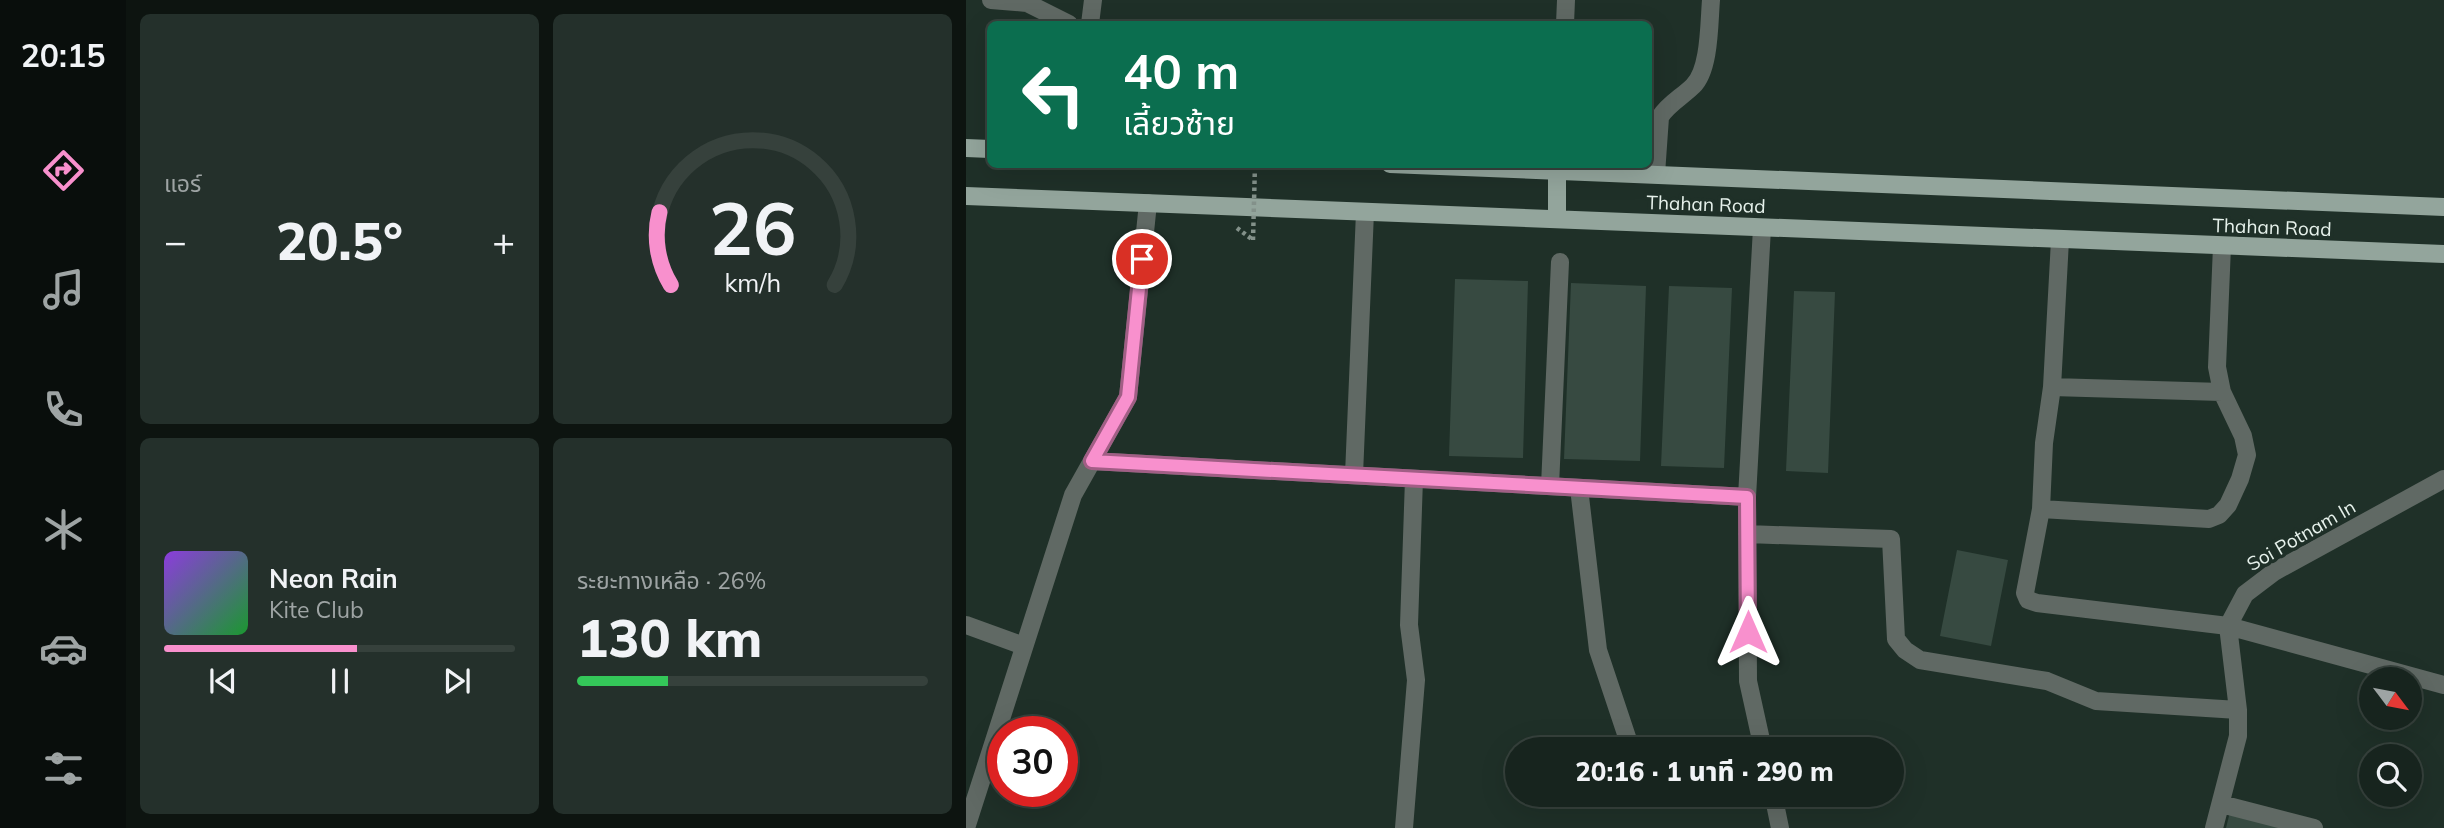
<!DOCTYPE html>
<html lang="th">
<meta charset="utf-8">
<style>
body{margin:0;font-family:Mulish,"Noto Sans Thai",sans-serif;background:#24302b;color:#f1f3f6;height:100vh;display:flex;flex-direction:column;font-size:26px;white-space:nowrap}
*{box-sizing:border-box;margin:0}
p{font-size:23px;color:#9ea4a4}
.icon{flex:none;width:38px;height:38px;fill:none;stroke:currentColor;stroke-width:2;stroke-linecap:round;stroke-linejoin:round}
.map{position:relative;flex:1;overflow:hidden}
.sheet{display:flex;flex-direction:column;gap:14px;padding:14px;background:#0d1410;width:840px}
.sheet>*{flex:none}
.banner{position:absolute;left:21px;top:21px;width:665px;height:147px;border-radius:10px;box-shadow:0 7px 28px #0002,0 0 0 2px #36413c;background:#0b6e4f;color:#fff;overflow:hidden}
.needle{width:46px;rotate:122deg}
.buttons{position:absolute;left:1393px;top:667px;display:grid;gap:14px}
.buttons a{display:grid;place-items:center;width:63px;height:63px;border-radius:50%;background:#17241e;box-shadow:0 7px 28px #0002,0 0 0 2px #36413c;font-size:35px}
.speed{position:absolute;left:21px;top:716px;display:flex;gap:14px;font-size:35px;font-weight:700;text-align:center}
.speed>*{display:grid;place-content:center;width:91px;height:91px;border-radius:50%;background:#17241e;box-shadow:0 7px 28px #0002,0 0 0 2px #36413c;line-height:1}
.speed .limit{border:10px solid #d22;background:#fff;color:#111}
.pin{position:absolute;display:grid;place-items:center;width:60px;height:60px;color:#fff;margin:-30px;border:4px solid #fff;border-radius:50%;box-shadow:0 2px 7px #0007}
.me{position:absolute;width:77px;margin:-38px;rotate:0deg;stroke-linejoin:round;filter:drop-shadow(0 0 5px #0008)}
.turn{display:flex;align-items:center;gap:24px;height:147px;padding:0 21px;font-size:32px}
.turn .icon{width:91px;height:91px;stroke-width:2.5}
.turn b{display:block;font-size:49px;line-height:60px}
.big{font-size:52px;font-weight:800;line-height:1.1}
.sheet .card{flex:1;display:flex;flex-direction:column;justify-content:center;gap:10px;min-width:0;padding:0 24px;border-radius:10px;background:#24302b}
.sheet .dial{align-items:center;gap:0}
.dial svg{height:182px;overflow:visible;fill:none;stroke:#36413c;stroke-width:7;stroke-linecap:round;text-anchor:middle}
.dial text{fill:#f1f3f6;stroke:none}
.song{display:flex;align-items:center;gap:21px}
.cover{width:84px;height:84px;border-radius:10px;background:linear-gradient(135deg,hsl(270 70% 55%),hsl(130 70% 35%))}
.played{height:7px;border-radius:4px;background:linear-gradient(90deg,#f890cd 55%,#36413c 55%)}
.keys{display:flex;justify-content:space-around;direction:ltr}
.heat{display:flex;justify-content:space-between;align-items:center;font-size:38px;direction:ltr}
.charge{height:10px;border-radius:5px;background:linear-gradient(90deg,#34c759 26%,#36413c 0)}
.sheet .tiles{flex:1;display:grid;gap:14px;grid-template-columns:repeat(2,1fr)}
.trip{position:absolute;left:539px;top:737px;width:399px;height:70px;border-radius:35px;background:#17241e;box-shadow:0 7px 28px #0002,0 0 0 2px #36413c;font-weight:800;line-height:70px;text-align:center}
main{display:flex;flex:1;min-height:0}
.menu{display:flex;flex-direction:column;width:126px;justify-content:space-around;align-items:center;background:#090e0c;color:#9ea4a4}
.menu .icon{width:49px;height:49px}
.menu .on{color:#f890cd}
.menu b{font-size:32px;color:#f1f3f6}
.map>svg:first-child{display:block}
</style>
<main>
<nav class="menu">
<b>20:15</b>
<svg class="icon on" aria-label="directions" viewBox="0 0 24 24"><path d="M12 3l9 9-9 9-9-9zM9 14v-3h6M13 9l2 2-2 2"/></svg>
<svg class="icon" aria-label="music" viewBox="0 0 24 24"><path d="M9 18V5l10-2v13"/><circle cx="6" cy="18" r="3"/><circle cx="16" cy="16" r="3"/></svg>
<svg class="icon" aria-label="phone" viewBox="0 0 24 24"><path d="M5 4h4l2 5-3 2q2 4 5 5l2-3 5 2v4C11 20 4 13 5 4z"/></svg>
<svg class="icon" aria-label="climate" viewBox="0 0 24 24"><path d="M12 3v18M4 7l16 10M4 17L20 7"/></svg>
<svg class="icon" aria-label="car" viewBox="0 0 24 24"><path d="M5 17H2v-5l4-1 3-4h7l3 4 3 1v5h-3M9 17h6M6 11h13"/><circle cx="7" cy="17" r="2"/><circle cx="17" cy="17" r="2"/></svg>
<svg class="icon" aria-label="filters" viewBox="0 0 24 24"><path d="M4 7h16M4 17h16"/><circle cx="9" cy="7" r="2"/><circle cx="15" cy="17" r="2"/></svg>
</nav>
<section class="sheet">
<div class="tiles">
<div class="card"><p>แอร์</p>
<div class="heat"><a>−</a><b class="big">20.5°</b><a>+</a></div>
</div>
<div class="card dial"><svg viewBox="0 0 100 80">
<path d="M14 69A42 42 0 1 1 86 69"/>
<path d="M14 69A42 42 0 0 1 9 37" stroke="#f890cd"/>
<text x="50" y="56" font-size="32" font-weight="700">26</text>
<text x="50" y="72" font-size="11">km/h</text>
</svg></div>
<div class="card">
<div class="song"><i class="cover"></i><div><b>Neon Rain</b><p>Kite Club</p></div></div>
<div class="played"></div>
<div class="keys"><svg class="icon" aria-label="previous" viewBox="0 0 24 24"><path d="M18 5L8 12l10 7zM5 5v14"/></svg><svg class="icon" aria-label="pause" viewBox="0 0 24 24"><path d="M8 5v14M16 5v14"/></svg><svg class="icon" aria-label="next" viewBox="0 0 24 24"><path d="M6 5l10 7-10 7zM19 5v14"/></svg></div>
</div>
<div class="card"><p>ระยะทางเหลือ · 26%</p><b class="big">130 km</b><div class="charge"></div></div>
</div>
</section>
<div class="map">
<svg width="1478" height="828" viewBox="0 0 1478 828">
<rect width="100%" height="100%" fill="#1f3028"/>
<path fill="#374a41" d="M489,279l73,2 -5,177 -74,-2z
M605,283l75,3 -6,175 -76,-2z
M703,286l63,2 -8,180 -63,-2z
M828,291l41,1 -7,181 -42,-2z
M991,550l51,10 -17,86 -51,-10z
M1264,812l57,16h-61z"/>
<g fill="none" stroke-linecap="round" stroke-linejoin="round">
<path stroke="#83918a" stroke-width="4.5" stroke-dasharray="3.5 3.5" stroke-linecap="butt" d="M271,228l16,12"/>
<path stroke="#606964" stroke-width="18" d="M25,0l36,3 42,21
M124,24l3,-24
M599,24l1,-24
M690,174l4,-57c8,-13 22,-20 33,-31 17,-16 16,-63 18,-86
M796,228l-15,269 1,184 15,68
M1094,240l-8,147 -8,56 -3,66 168,10 10,-4 9,-10 12,-26 7,-24 -4,-19 -21,-44 -5,-25 5,-121
M1086,387l170,5
M126,461l655,36
M388,475l11,-263
M584,486l10,-224
M613,488l19,162 33,99
M1075,509l-16,84 3,7 9,3 191,23 216,59
M781,534l144,5 5,100 9,11 15,10 127,21 49,20 142,9
M0,625l58,21
M807,794l7,34
M1255,804l93,24
M0,828l107,-333 55,-98 20,-194
M438,828l12,-148 -7,-55 5,-146
M1248,828l24,-92v-26l-10,-84 17,-32 29,-22 170,-93"/>
<path stroke="#93a59c" stroke-width="18" d="M0,148l24,1
M424,164l1054,43
M591,171v48
M0,196l1478,58"/>
<path stroke="#83918a" stroke-width="4.5" stroke-dasharray="3.5 3.5" stroke-linecap="butt" d="M287,240l2,-76"/>
</g>
<g fill="none" stroke-linecap="round" stroke-linejoin="round">
<defs>
<path id="route" d="M176,259l-14,138 -36,64 655,36 1,135"/>
</defs>
<use href="#route" stroke="#a15e85" stroke-width="18"/>
<use href="#route" stroke="#f890cd" stroke-width="12"/>
</g>
<g text-anchor="middle" stroke-width="7" stroke-linejoin="round" paint-order="stroke">
<g font-size="19" fill="#e6f1eb" stroke="#1f3028">
<text transform="translate(740 204) rotate(2)" y="7">Thahan Road</text>
<text transform="translate(1306 227) rotate(2)" y="7">Thahan Road</text>
<text transform="translate(1335 535) rotate(-30)" y="7">Soi Potnam In</text>
</g>
</g>
</svg>
<div class="buttons">
<a><svg class="needle" viewBox="-14 -14 28 28"><path d="M0-13l5 13h-10z" fill="#e53935"/><path d="M0 13l5-13h-10z" fill="#9ea4a4"/></svg></a>
<a><svg class="icon" aria-label="search" viewBox="0 0 24 24"><circle cx="10" cy="10" r="6"/><path d="M15 15l6 6"/></svg></a>
</div>
<div class="speed"><div class="limit">30</div></div>
<div class="pin" style="left:176px;top:259px;background:#d93025"><svg class="icon" aria-label="arrive" viewBox="0 0 24 24"><path d="M6 21V4h12l-3 4 3 4H6"/></svg></div>
<svg class="me" style="left:782px;top:632px" viewBox="-20 -20 40 40"><path d="M0-17L14 15 0 8-14 15z" fill="#f890cd" stroke="#fff" stroke-width="4"/></svg>
<div class="trip">20:16 · 1 นาที · 290 m</div>
<div class="banner">
<div class="turn"><svg class="icon" aria-label="left" viewBox="0 0 24 24"><path d="M17 20v-9H6M10 6l-5 5 5 5"/></svg><div><b>40 m</b>เลี้ยวซ้าย</div></div>
</div>
</div>
</main>
